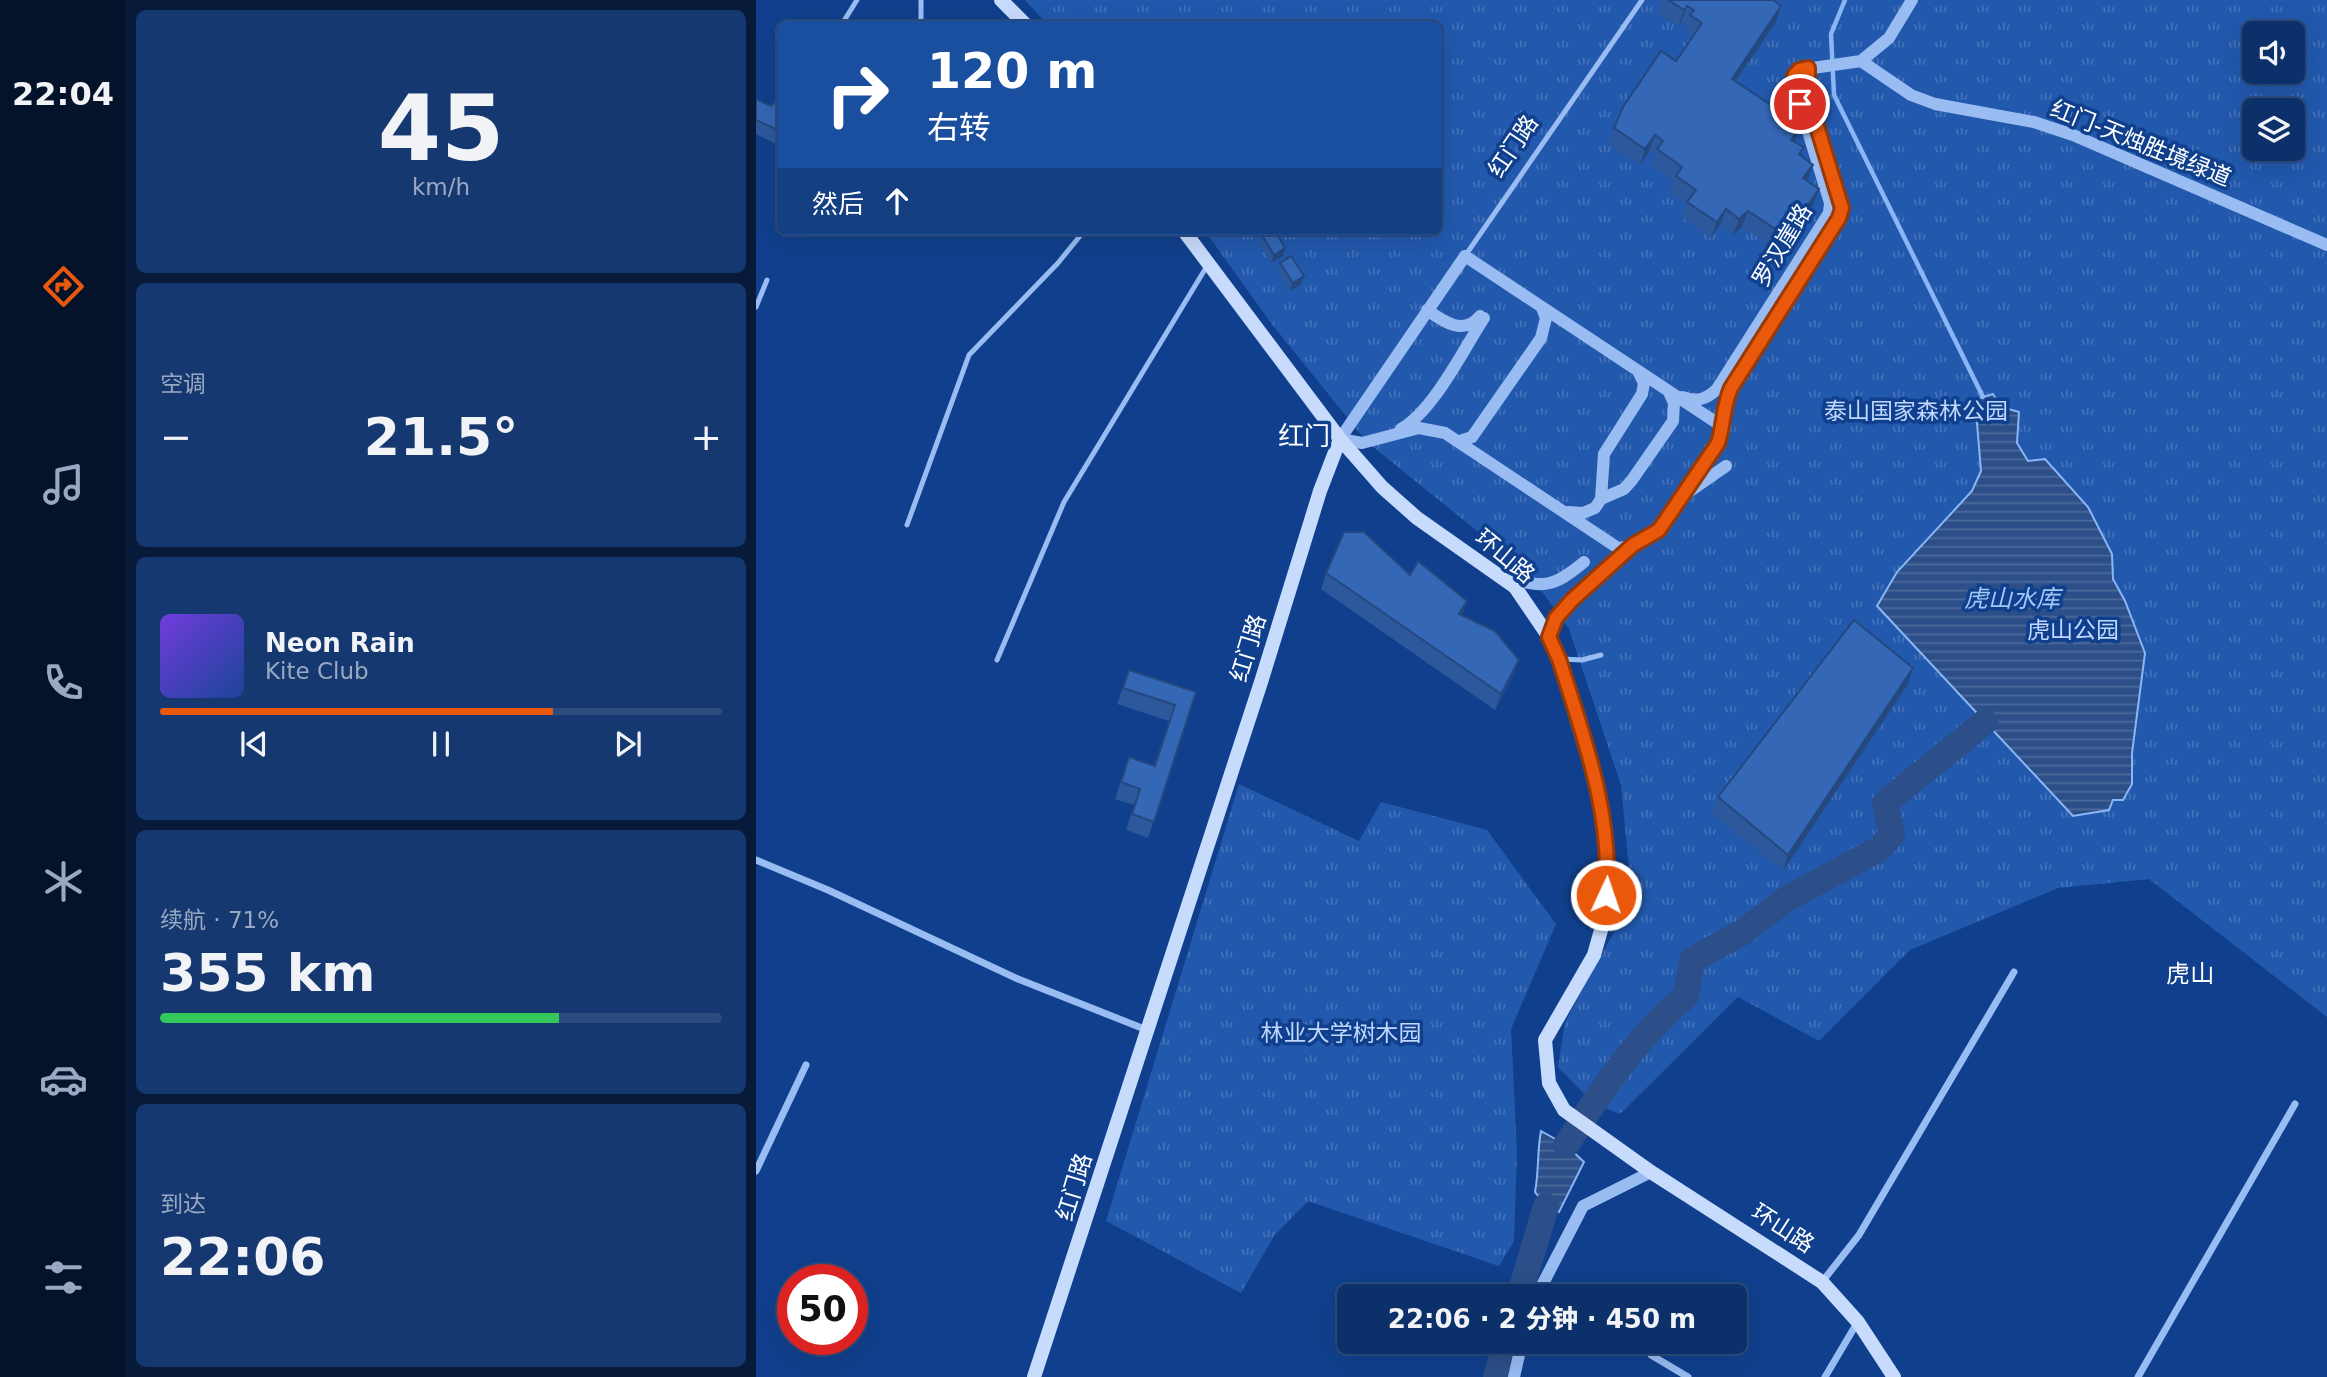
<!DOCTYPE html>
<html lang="zh">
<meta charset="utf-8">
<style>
body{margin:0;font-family:"DejaVu Sans","Noto Sans SC",sans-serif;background:#153870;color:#f1f3f6;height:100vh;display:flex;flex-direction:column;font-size:26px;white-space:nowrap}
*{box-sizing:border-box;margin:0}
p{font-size:23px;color:#9aa9c1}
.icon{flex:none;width:38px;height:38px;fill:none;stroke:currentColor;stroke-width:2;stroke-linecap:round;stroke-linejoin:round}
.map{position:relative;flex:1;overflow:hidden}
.side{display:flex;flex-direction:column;gap:10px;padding:10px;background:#071a3a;width:630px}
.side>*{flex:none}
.banner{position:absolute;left:21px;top:21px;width:665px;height:214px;border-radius:10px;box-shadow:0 7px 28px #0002,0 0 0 2px #2c4b7e;background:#1a4fa0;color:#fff;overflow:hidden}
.fabs{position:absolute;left:1486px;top:21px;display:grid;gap:14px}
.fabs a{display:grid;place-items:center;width:63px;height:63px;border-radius:10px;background:#0c306a;box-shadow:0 7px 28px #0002,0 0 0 2px #2c4b7e;font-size:35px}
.speed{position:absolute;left:21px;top:1264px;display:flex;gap:14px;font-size:35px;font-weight:700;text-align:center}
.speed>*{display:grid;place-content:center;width:91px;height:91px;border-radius:50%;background:#0c306a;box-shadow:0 7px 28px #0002,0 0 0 2px #2c4b7e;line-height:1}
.speed .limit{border:10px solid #d22;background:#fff;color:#111}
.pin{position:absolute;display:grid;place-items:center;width:60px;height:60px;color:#fff;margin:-30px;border:4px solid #fff;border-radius:50%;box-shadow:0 2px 7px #0007}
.me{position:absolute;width:77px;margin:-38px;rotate:3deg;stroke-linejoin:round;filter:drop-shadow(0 0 5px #0008)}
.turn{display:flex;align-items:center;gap:24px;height:147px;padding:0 35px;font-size:32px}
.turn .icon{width:91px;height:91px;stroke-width:2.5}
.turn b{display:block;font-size:49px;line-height:60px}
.then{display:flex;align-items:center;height:66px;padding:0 35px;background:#0003;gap:14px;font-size:26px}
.big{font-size:52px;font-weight:800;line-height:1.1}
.side .card{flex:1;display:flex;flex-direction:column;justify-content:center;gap:10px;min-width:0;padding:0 24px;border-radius:10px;background:#153870}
.side .dial{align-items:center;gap:0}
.dial b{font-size:91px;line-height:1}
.song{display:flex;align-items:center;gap:21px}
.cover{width:84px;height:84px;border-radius:10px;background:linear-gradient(135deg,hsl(260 70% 55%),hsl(220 70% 35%))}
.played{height:7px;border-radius:4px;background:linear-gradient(90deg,#ea580c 70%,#2c4b7e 70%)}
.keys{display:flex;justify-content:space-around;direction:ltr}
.heat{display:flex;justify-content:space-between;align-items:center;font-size:38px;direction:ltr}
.charge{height:10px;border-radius:5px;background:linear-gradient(90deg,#34c759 71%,#2c4b7e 0)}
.trip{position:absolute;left:581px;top:1284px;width:410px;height:70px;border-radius:10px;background:#0c306a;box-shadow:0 7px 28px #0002,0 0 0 2px #2c4b7e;font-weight:800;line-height:70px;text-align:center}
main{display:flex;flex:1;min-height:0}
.menu{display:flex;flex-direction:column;width:126px;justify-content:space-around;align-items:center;background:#05132a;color:#9aa9c1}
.menu .icon{width:49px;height:49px}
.menu .on{color:#ea580c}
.menu b{font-size:32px;color:#f1f3f6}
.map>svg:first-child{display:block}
</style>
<main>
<nav class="menu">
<b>22:04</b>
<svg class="icon on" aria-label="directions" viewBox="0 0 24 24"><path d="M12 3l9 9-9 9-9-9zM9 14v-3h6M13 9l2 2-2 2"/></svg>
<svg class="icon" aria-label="music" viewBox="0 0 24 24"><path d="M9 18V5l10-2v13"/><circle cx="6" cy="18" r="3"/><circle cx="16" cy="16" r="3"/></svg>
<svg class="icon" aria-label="phone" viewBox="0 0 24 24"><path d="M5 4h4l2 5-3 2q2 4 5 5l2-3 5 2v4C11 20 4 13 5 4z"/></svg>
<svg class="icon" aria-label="climate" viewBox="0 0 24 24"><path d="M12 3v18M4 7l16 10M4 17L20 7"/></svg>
<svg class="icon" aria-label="car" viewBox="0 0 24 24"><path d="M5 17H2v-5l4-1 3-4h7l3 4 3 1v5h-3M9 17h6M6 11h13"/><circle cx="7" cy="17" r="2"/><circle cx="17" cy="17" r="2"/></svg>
<svg class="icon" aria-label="filters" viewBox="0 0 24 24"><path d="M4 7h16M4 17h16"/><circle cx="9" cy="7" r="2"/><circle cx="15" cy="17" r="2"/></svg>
</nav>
<section class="side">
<div class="card dial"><b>45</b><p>km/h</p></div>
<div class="card"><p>空调</p>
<div class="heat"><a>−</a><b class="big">21.5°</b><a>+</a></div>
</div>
<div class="card">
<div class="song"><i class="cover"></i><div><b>Neon Rain</b><p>Kite Club</p></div></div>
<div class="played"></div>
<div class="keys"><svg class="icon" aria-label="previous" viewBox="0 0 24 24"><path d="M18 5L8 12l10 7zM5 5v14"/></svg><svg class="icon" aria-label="pause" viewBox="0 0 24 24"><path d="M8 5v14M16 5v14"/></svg><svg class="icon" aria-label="next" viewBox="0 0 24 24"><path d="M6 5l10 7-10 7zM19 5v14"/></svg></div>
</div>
<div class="card"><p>续航 · 71%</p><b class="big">355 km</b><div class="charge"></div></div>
<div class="card"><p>到达</p><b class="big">22:06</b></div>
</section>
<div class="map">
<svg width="1571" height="1377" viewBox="0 0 1571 1377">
<defs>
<pattern id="grass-tufts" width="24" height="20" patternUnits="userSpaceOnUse" patternTransform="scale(1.75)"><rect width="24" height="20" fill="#2259ad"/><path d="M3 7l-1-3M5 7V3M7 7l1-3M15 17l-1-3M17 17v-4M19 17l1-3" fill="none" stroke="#4372b9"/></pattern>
<pattern id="water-rules" width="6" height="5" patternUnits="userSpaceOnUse" patternTransform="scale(1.75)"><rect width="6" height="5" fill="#2c4f89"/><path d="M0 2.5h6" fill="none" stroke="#4c699b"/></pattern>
</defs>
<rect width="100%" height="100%" fill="#10408d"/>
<path fill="url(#grass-tufts)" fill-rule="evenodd" d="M269,0h1302v1017l-178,-138 -91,9 -148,62 -91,91 -81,-44 -118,117 -27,-11 -35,-36 7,-45 67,-123 -11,-114 -52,-156 -41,-57 -161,-130 -96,-119 -66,-92h233v-207h-391zM1498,33h38v39h-38zM1498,110h38v39h-38z
M483,784l120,57 22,-39 106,28 69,94 -45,105 6,122 -3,90 -15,25 -191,-65 -34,35 -33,57 -135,-72z"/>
<path fill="url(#water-rules)" stroke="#8ab6f6" stroke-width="2" d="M1237,394l8,13 18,5 -2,31 11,18 17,-2 43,48 24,47 1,25 12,22 20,52 -13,100v31l-9,16h-10l-4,10 -36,6 -196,-210 20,-34 75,-81 9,-20 -4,-48 -10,-21z
M785,1131l25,14 18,17 -25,50 -13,-6 -11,-14c4,-20 2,-40 6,-61z"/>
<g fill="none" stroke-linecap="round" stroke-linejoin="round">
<path stroke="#8ab6f6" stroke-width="4.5" d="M1089,0l-14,34 3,61 149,302"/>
<path stroke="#2c4f89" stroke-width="26" d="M810,1145c35,-53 70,-108 120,-149l6,-36 51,-28 45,-34 91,-49 13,-14 -7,-32 100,-81
M763,1297l27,-91
M740,1377l10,-35"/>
<path stroke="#99bcf2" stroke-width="5" d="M86,24l15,-24
M165,24v-24
M709,256l177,-256
M0,307l11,-27
M151,525l62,-170 89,-92 26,-32
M806,659l20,1 19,-5
M241,660l67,-158 143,-236"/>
<path stroke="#99bcf2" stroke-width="7" d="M0,860l72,30 190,89 129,51
M0,1171l50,-106
M1066,1282l37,-47 155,-263
M895,1355l37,22
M1069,1377l32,-54
M1382,1377l157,-273"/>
<path stroke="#99bcf2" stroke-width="12" d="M1105,61l50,34 24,9 99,18 39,13 254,110
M671,310c17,12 37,26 53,6
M926,397c14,5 24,3 35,-8l112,-176 1,-10 -37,-120 6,-13 62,-9 28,-23 23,-38
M967,427l1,-23 7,-16 108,-170 3,-10 -34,-111v-29
M645,429c33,-19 62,-79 83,-111
M704,441l12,-4 69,-99 5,-20 -4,-10
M934,491l36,-25
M845,499l23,-10 8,-9 41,-59 1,-18 -5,-11
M812,512l15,1 12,-5 6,-9 3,-45 38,-60 2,-11 -5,-10
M748,576c38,13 49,12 80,-14
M793,637l8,-19 15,-18 61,-54 26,-16 59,-87 5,-16 -258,-171 -125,183 22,4 57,-15 26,5 173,115 15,-2
M780,1297l47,-91 68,-34
M758,1377l8,-35"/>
<path stroke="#c7dbfc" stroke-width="14" d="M245,0l24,24
M428,231l156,208 42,48 35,31 98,69 34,50 10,22 41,140 8,76 -3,41 -11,39 -49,85 4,43 15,27 87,62 171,110 36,40 36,55
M278,1377l228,-698 58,-188 20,-52"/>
</g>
<path fill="#2d599c" d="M906,0h111l3,22 -40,59 59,61 9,5 -4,9 13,9 -6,15 6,25 -32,47 -39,-25 -9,8 -13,-10 -9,13 -29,-20 5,-14 -17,-12 4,-11 -23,-16 4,-10 -6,-3 -9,13 -32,-21 6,-16 62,-67 17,-24 -8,-6 2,-6 -6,-3 -3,4 -21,-13z
M24,97v49l-24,-12v-35l15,7z
M506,235l21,21 -12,7 -12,-20z
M524,263l21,22 -11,6 -13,-20z
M570,573l84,2 52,41 51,60 -18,34 -174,-121z
M373,670l67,22 -48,146 -22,-8 8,-25 -19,-6 14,-42 25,8 15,-44 -52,-17z
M1152,684l-125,187 -71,-57 6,-17z"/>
<path fill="#24487f" d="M931,6l-6,16 -3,4 6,-16z
M1025,6l-5,16 -50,73 6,-16z
M1045,125l-6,16 -10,15 6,-16z
M899,135l-6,17 -9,13 5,-16z
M1057,165l-6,16 -4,-3z
M1063,189l-6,16 -32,47 5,-16z
M970,209l-6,16 -9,13 6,-16z
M992,211l-6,16 -9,8 6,-16z
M529,248l-2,8 -12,7 3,-8z
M548,276l-3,9 -11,6 3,-8z
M711,601l-5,16 -3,-3z
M763,660l-6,16 -18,34 6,-16z
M1157,668l-5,16 -125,187 5,-16z"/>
<path fill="#3467b5" stroke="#24487f" stroke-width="2" d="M912,0h105l8,6 -49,73 69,46 -10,15 13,7 -5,7 14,11 -10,13 16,11 -33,47 -38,-25 -9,8 -13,-10 -9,13 -30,-20 9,-12 -20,-14 6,-9 -25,-18 6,-8 -8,-6 -10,14 -31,-21 9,-21 38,-56 15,10 26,-38 -12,-8 4,-5 -7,-4 -3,4z
M24,97v34l-24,-11v-21l15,7z
M513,231h6l10,17 -11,7 -12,-20z
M535,256l13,20 -11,7 -13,-20z
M588,532h20l46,43 8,-14 49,40 -8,13 36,17 24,29 -18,34 -175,-121z
M1098,620l59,48 -125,187 -70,-58z
M373,670l67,22 -42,130 -22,-8 8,-25 -19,-7 8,-25 26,9 20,-61 -52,-17z"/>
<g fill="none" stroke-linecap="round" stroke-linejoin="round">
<defs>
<path id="route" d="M850,895c7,-80 -23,-160 -47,-236l-10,-22 7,-19 16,-18 61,-55 26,-15 59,-87c6,-19 5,-37 13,-55l108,-170 3,-10 -4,-13 -30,-98v-29l-9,2 -5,6 6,28"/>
</defs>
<use href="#route" stroke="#983908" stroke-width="18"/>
<use href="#route" stroke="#ea580c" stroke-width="12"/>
</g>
<g text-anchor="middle" stroke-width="7" stroke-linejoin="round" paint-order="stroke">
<g font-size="23" fill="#fff" stroke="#10408d">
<text transform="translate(1385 143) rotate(22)" y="8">红门-天烛胜境绿道</text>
<text transform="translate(757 146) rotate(-56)" y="8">红门路</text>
<text transform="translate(1026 245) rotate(-59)" y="8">罗汉崖路</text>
<text transform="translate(749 556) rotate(40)" y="8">环山路</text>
<text transform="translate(492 648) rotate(-73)" y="8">红门路</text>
<text transform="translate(318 1187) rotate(-73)" y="8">红门路</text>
<text transform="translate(1027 1228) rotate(33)" y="8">环山路</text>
</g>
<g font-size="23" fill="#c0d8fd" stroke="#10408d">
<text x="1160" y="419">泰山国家森林公园</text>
<text x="1317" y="638">虎山公园</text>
<text x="585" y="1041">林业大学树木园</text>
</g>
<g font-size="24" font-style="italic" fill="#a4c7f9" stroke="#10408d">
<text x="1256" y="607">虎山水库</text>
</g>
<g font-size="24" fill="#fff" stroke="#10408d">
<text x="1434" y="982">虎山</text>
</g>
<g font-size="26" fill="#fff" stroke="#10408d">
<text x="548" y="445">红门</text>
</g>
</g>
</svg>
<div class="fabs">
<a><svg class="icon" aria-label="sound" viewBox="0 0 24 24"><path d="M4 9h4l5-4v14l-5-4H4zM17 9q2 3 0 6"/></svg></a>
<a><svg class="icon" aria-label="layers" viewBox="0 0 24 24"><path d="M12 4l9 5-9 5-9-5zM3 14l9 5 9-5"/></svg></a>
</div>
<div class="speed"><div class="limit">50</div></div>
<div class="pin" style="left:1044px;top:104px;background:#d93025"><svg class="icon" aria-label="arrive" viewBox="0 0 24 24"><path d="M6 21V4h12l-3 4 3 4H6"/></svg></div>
<svg class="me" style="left:850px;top:895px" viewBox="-20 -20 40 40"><circle r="17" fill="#ea580c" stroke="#fff" stroke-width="3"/><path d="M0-11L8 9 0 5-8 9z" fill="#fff"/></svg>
<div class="trip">22:06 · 2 分钟 · 450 m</div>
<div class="banner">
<div class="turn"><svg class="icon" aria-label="right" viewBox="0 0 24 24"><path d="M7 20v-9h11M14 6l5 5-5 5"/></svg><div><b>120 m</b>右转</div></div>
<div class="then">然后<svg class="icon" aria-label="ahead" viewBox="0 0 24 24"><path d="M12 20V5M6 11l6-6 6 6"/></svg></div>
</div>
</div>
</main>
